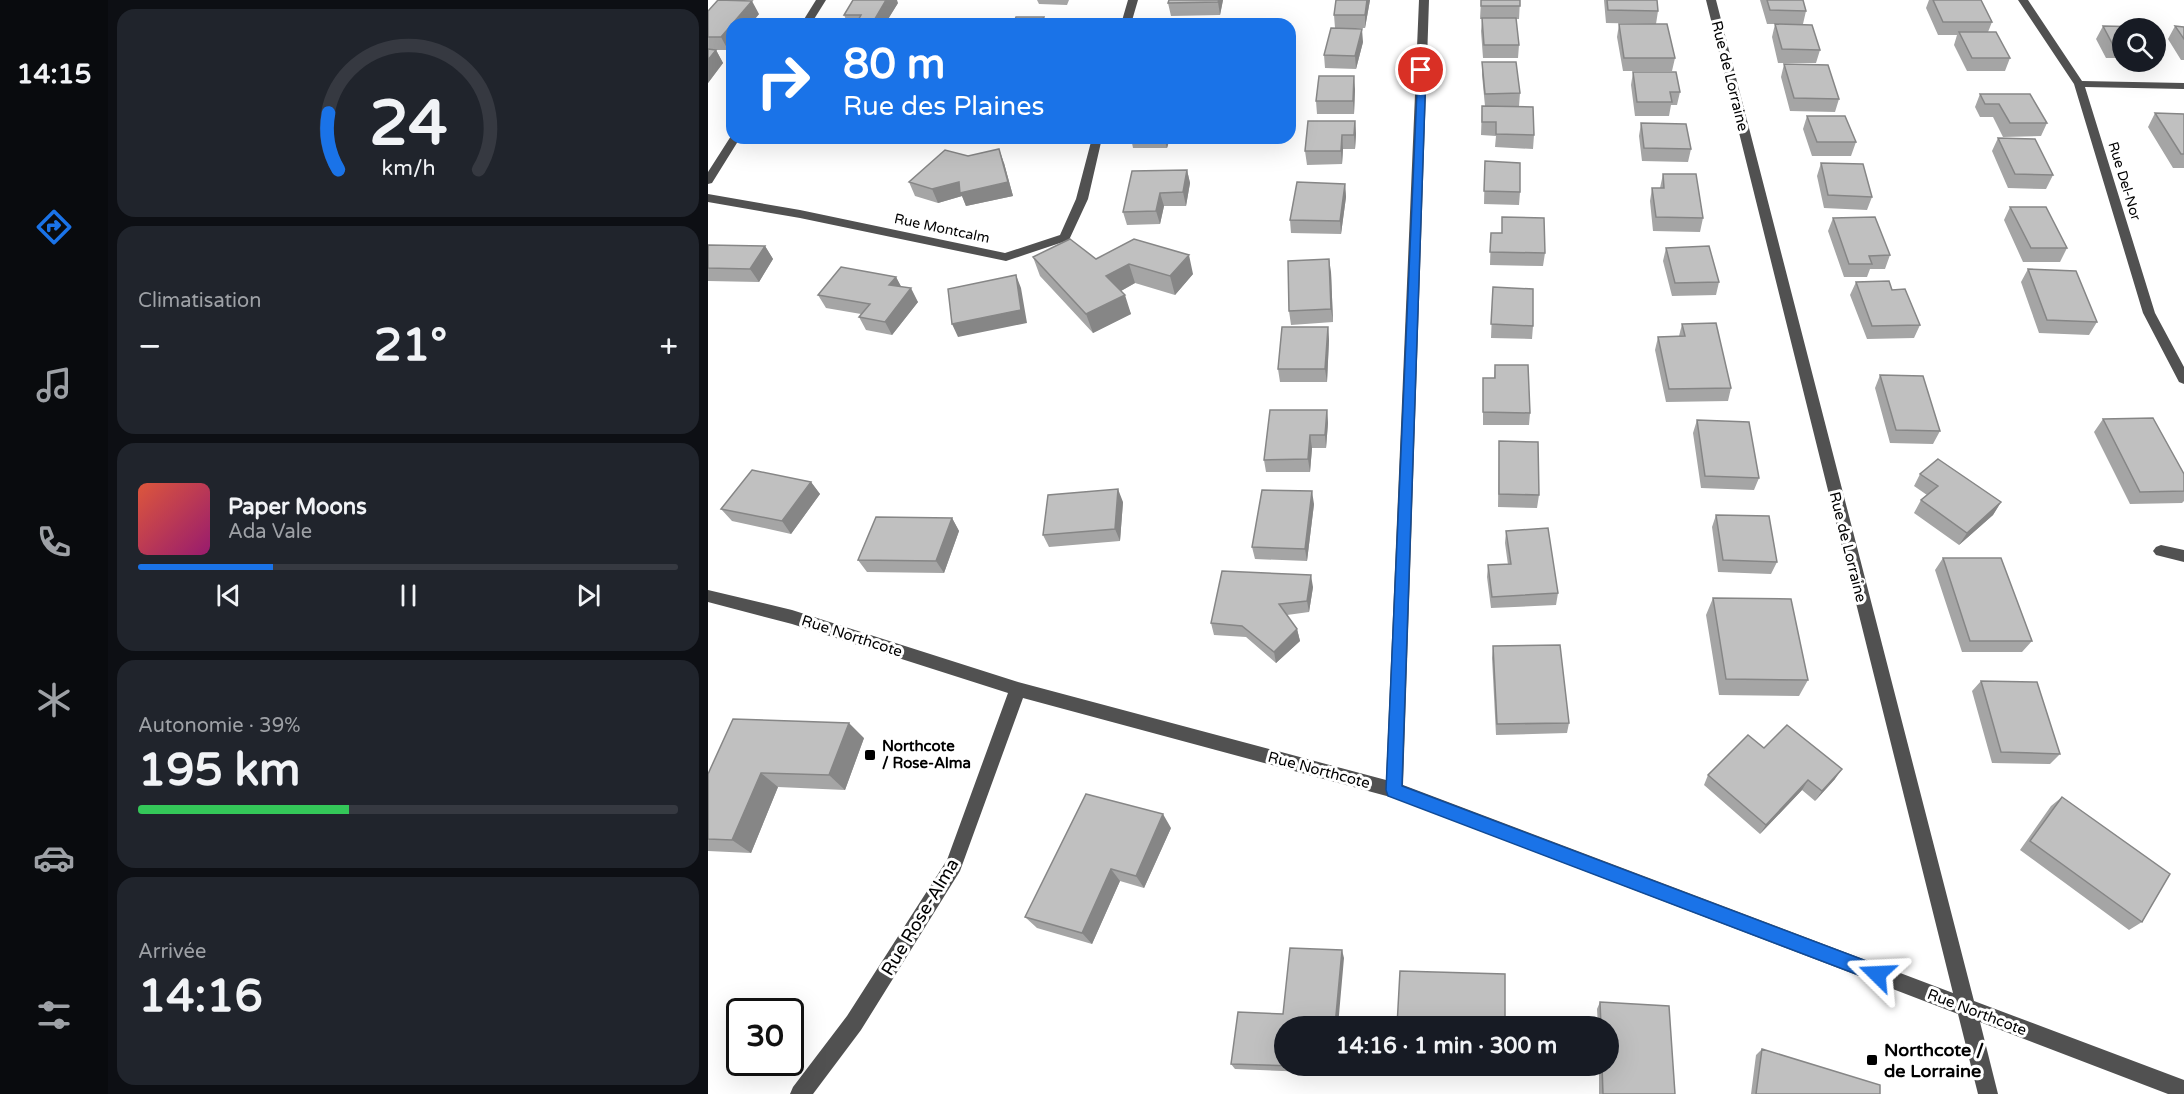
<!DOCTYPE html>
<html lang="fr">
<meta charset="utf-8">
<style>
body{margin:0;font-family:"Varela Round",sans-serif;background:#20242c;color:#f1f3f6;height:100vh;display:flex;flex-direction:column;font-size:22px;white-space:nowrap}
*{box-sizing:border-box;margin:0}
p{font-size:20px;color:#9ea1a6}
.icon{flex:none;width:33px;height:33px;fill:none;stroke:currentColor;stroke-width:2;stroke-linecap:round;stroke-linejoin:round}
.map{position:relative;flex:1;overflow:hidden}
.side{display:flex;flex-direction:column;gap:9px;padding:9px;background:#0d0f14;width:600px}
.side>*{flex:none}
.guide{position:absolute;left:18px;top:18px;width:570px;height:126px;border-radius:18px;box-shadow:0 6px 24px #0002;background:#1a73e8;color:#fff;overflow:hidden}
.buttons{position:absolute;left:1404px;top:18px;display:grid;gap:12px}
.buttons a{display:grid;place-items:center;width:54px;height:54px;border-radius:50%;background:#171b24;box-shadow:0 6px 24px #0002;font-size:30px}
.speed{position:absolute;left:18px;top:998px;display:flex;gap:12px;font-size:30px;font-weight:700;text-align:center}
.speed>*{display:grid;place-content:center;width:78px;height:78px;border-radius:50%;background:#171b24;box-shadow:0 6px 24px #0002;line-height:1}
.speed .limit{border:3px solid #111;border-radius:9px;background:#fff;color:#111}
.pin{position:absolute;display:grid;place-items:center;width:51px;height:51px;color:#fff;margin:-26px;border:3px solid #fff;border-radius:50%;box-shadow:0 2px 6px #0007}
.me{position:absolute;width:66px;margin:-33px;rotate:291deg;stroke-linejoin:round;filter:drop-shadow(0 0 4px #0008)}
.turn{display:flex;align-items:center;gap:21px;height:126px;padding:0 18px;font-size:27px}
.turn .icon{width:78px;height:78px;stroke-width:2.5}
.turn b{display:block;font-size:42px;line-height:51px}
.big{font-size:45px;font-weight:800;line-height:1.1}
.side .tile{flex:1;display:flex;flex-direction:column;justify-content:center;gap:9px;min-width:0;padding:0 21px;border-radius:18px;background:#20242c}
.side .dial{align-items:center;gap:0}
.dial svg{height:156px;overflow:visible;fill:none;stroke:#363941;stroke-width:7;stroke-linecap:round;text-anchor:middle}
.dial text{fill:#f1f3f6;stroke:none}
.song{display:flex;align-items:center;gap:18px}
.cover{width:72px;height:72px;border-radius:9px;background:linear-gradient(135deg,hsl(10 70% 55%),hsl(320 70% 35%))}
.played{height:6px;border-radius:3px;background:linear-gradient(90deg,#1a73e8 25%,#363941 25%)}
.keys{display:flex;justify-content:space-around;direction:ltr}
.heat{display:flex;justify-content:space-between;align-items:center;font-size:33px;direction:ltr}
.charge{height:9px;border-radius:4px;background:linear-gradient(90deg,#34c759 39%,#363941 0)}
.trip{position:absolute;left:566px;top:1016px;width:345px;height:60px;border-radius:30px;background:#171b24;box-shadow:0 6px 24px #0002;font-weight:800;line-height:60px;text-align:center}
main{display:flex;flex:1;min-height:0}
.dock{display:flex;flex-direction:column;width:108px;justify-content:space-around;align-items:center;background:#090b0e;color:#9ea1a6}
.dock .icon{width:42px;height:42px}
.dock .current{color:#1a73e8}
.dock b{font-size:27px;color:#f1f3f6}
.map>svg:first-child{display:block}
</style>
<main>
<nav class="dock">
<b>14:15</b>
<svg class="icon current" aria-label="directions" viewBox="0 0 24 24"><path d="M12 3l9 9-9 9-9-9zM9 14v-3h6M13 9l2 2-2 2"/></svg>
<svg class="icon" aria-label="music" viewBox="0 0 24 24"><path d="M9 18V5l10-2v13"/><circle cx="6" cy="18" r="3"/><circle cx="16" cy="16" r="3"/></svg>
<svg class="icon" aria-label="phone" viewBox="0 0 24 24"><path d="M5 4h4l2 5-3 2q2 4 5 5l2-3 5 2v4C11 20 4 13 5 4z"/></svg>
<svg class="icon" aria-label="climate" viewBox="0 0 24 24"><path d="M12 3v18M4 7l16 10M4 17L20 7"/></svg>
<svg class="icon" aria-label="car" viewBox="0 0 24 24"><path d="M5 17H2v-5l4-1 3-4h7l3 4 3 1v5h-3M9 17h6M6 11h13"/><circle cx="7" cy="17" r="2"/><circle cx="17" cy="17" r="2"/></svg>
<svg class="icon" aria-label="filters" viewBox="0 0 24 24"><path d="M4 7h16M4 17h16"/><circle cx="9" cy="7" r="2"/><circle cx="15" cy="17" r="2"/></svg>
</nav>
<section class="side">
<div class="tile dial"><svg viewBox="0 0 100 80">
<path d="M14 69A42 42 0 1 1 86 69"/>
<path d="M14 69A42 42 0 0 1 9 40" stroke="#1a73e8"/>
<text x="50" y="56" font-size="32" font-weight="700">24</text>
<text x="50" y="72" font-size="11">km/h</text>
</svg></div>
<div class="tile"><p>Climatisation</p>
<div class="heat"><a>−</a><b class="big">21°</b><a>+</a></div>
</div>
<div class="tile">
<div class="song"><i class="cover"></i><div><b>Paper Moons</b><p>Ada Vale</p></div></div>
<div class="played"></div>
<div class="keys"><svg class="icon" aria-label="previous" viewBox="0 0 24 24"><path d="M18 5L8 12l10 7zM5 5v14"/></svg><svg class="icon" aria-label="pause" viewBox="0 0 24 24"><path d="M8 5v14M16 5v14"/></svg><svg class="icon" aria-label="next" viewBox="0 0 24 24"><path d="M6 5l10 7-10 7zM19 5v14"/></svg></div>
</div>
<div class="tile"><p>Autonomie · 39%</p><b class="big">195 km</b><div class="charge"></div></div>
<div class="tile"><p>Arrivée</p><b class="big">14:16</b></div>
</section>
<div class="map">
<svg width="1476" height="1094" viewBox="0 0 1476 1094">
<rect width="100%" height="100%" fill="#fff"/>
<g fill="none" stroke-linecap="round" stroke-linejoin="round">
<path fill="#515151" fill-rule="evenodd" d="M108,0h10l-15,24h-10z
M420,0h10l-7,24h-10z
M711,0h10l-26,785 550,208 -247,-993h10l258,1001 210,79v14h-16l-188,-72 18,72h-20l-20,-80 -564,-216 -371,-100 -63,173 -99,159 -48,64h-23l3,-7 54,-71 100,-156 61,-167 -216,-69 -84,-22v-12l84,20 226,72 368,98z
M1310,0h10l54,81 102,2v6l-99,-2 70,226 29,54v17l-5,-2 -36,-69 -69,-229z
M23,136l1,2h8l-28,45 -4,1v-12z
M384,138h10l-14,61 -19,41 -63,21 -206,-43 -92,-16v-8l92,16 205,43 55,-18 16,-36z
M1453,545l23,5v12l-28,-7 -3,-4 3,-4z"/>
</g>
<path fill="#a5a5a5" d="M329,0h32l-2,5 -28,-1z
M515,0l-3,15 -49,1 -3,-13z
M628,0h34l-5,28h-30l-1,-13z
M773,0h39l-1,19h-3l3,26 -1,13h-35l-2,-27 1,-12h-2z
M896,0h53l1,11 -2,13 -50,-1z
M1052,0h43l3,11 -3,13h-36z
M1221,0h52l11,22 -4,10 22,26 -5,13h-38l-13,-26 3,-10h-19l-12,-27z
M190,3l-13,21h-37l-4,-9z
M0,11l51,3 -31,36h-12l7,13 -15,20z
M911,24l56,34 -3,13h-49l-6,-34z
M1067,24l45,26 -4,13h-38l-6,-26z
M1395,26l19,2v30h-16l-10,-19z
M1467,26l9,1v33h-3l-13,-21z
M655,42l-7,27 -31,-1 -1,-13z
M774,62l38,31 -1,13 15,29 -1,14 -38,-2 1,-11 -15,-1 1,-29h3l-3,-31z
M1076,64l55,35 -4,13 -45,-1 -9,-34z
M925,72l47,20 -3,13h-6l-2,11h-34l-4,-31z
M647,89l-1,25h-37l-1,-13z
M1272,94l67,29 -6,13 -38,1 -10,-20h-13l-5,-10z
M1447,113l29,1v54h-11l-25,-41z
M1099,116l49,26 -5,14h-39l-9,-27z
M647,121l1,13 -1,15h-12l-1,15 -35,1 -2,-14z
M933,123l50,26 -3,13 -46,-1 -3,-25z
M255,138h34l-1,1h-32z
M423,138h39l-3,10h-34z
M1290,138l55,37 -7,14 -38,-1 -16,-37z
M777,161l35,31 -1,13 -35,-1z
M296,163l9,33 -47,10 -4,-10 -24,7 -23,-7 -6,-14z
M1113,163l51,34 -5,13 -43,-2 -7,-32z
M479,170l3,13 -4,23h-22l-4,18 -33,1 -4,-13z
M955,174l40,44 -3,14 -47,-1 -3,-30 2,-13h8z
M637,184l1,13 -5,37 -50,-1 -1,-13z
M1302,207l57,41 -7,14h-37l-19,-42z
M1125,218l57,37 -5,14h-15l-3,8h-23l-16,-46z
M783,233l54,20 -2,13 -53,-1z
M0,245l57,1 8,13 -14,23 -51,-1z
M958,248l53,34 -3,13 -44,1 -9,-35z
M325,257l63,2 97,15 -18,21 -40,-12 -14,8 10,23 -38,19 -53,-57z
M1320,269l69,53 -8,13 -50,-2 -18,-51z
M623,272l2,50 -42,3 -2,-14z
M188,277l5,10 17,15 -26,33 -26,-5 -7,-13 2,-3 -35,-6 -8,-13z
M1148,282l36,8 28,35 -6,13 -47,1 -17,-44z
M785,287l40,39 -1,13 -41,-1z
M974,324l49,64 -3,13 -62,1 -11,-52 3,-13 21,-1z
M620,327l1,13 -2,42h-47l-2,-13z
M787,365l35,48 -1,12h-46v-47h11z
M1172,375l60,56 -7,13 -43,-1 -15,-55z
M619,410l1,13 -2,25h-14l-2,24h-44l-2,-12z
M1395,419l81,55v27l-2,2 -52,1 -36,-72z
M989,420l62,58 -5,12 -53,-2 -8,-55z
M791,441l40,54 -2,13 -39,-1z
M1212,474l81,28 -8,13 -34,30 -45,-32 7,-13 6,-5 -13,-9z
M103,482l9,12 -29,40 -59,-13 -11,-12z
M415,502l-3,39 -71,6 -6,-12z
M606,504l-7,57 -52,-2 -3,-12z
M1008,515l61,47 -6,12 -53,-2 -6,-45z
M244,518l7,13 -15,42 -77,-1 -9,-12z
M798,531l52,62 -2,12 -65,3 -4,-31 1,-12h20l-3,-22z
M1235,558l89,83 -10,11h-60l-27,-82z
M605,587l-4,25 -22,3 10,14 3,12 -24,22 -30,-26 -32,-2 -3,-12z
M1005,598l95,82 -9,16 -80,-1 -13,-80z
M785,646l76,77 -2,10 -71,2 -4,-77z
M1273,681l79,73 -10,10 -58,-1 -20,-72z
M156,738l-19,52 -67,-3 -27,66 -43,-2v-77z
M1000,775l127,4 -20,22 -13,-11 -42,44 -56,-49z
M1354,797l80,125 -13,8 -109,-80 31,-44z
M463,828l-27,60 -24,-7 -28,63 -55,-16 -12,-11z
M636,958l-60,107h50v8l-99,-4 -4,-5z
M892,1002l75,92h-76v-29h9v-39h-10l-1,-17z
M1054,1049l118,45h-129l5,-39z"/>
<path fill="#868686" d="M178,0h11l1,3 -13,21h-13z
M511,0h4l-3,15 -2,-13z
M659,0h3l-5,28v-13z
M44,1l7,13 -8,10h-19z
M336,17l2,7h-5z
M24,24v22l-4,4 -7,-13z
M654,29l1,13 -7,27 -1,-13z
M8,50l7,13 -15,20v-23z
M646,76l1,13 -1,25 -1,-13z
M647,121l1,13 -1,15 -1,-14z
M634,135l1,14 -1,15 -1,-13z
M456,138h6l-3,10z
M291,149l5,14 9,33 -47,10 -4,-10 -24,7 -6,-14z
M479,170l3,13 -4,23 -3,-14z
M637,184l1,13 -5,37 -1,-13z
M452,193l4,13 -4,18 -4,-13z
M57,246l8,13 -14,23 -9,-13z
M481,255l4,19 -18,21 -5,-19z
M621,259l2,13 2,50 -2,-13z
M421,264l6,19 -23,13 -6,-20z
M308,275l5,13 6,35 -69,14 -6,-13z
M188,277l7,13 -14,-5z
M203,288l7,14 -26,33 -7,-13z
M417,295l6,19 -38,19 -7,-19z
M620,327l1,13 -2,42 -2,-13z
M619,410l1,13 -2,25 -1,-13z
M602,435l2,13 -2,24 -2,-13z
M103,482l9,12 -29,40 -9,-13z
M410,489l5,13 -3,39 -5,-12z
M604,491l2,13 -7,57 -2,-12z
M1293,502l-8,13 -34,30 8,-12z
M244,518l7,13 -15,42 -8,-12z
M603,575l2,12 -4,25 -2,-11z
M589,629l3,12 -24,22 -2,-11z
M141,723l15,15 -19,52 -16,-15z
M1134,769l-7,10 -20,22 7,-10z
M53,773l17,14 -27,66 -19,-13z
M1100,780l-6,10 -42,44 6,-9z
M455,814l8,14 -27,60 -8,-12z
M403,869l9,12 -28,63 -10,-11z
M634,950l2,8 -6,68h-3z
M624,1065h2v8l-3,-6z"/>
<path fill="#c0c0c0" stroke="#868686" stroke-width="1.5" d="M10,0l34,1 -31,36h-13v-26z
M145,0h33l-14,24h-16l5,-9h-17z
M461,0h50l-1,2 -50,1z
M628,0h31l-2,15h-31z
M773,0h39v6h-39z
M899,0h50l1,11 -50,-1z
M1059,0h36l3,11 -36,-1z
M1225,0h48l11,22h-49z
M308,17h28l-3,7h-28z
M774,18h34l3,27h-35z
M507,22v2h-47v-1z
M911,24h48l8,34h-51z
M1067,24l37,1 8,25 -38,-1z
M1395,26l42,1 1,1h-24v17h-9z
M1467,26l9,1v12z
M623,28l31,1 -7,27 -31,-1z
M1251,32h37l14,26h-38z
M0,49l8,1 -8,10z
M774,62h34l4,31 -35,1z
M1076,64l44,1 11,34 -45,-1z
M925,72h43l4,20h-10l2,10h-35z
M611,76h35l-1,25h-37z
M1272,94h50l17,29h-37l-11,-19h-14z
M774,106l51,1 1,28 -38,-1v-12h-14z
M1447,113l29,1v40h-3z
M1099,116h38l11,26h-39z
M600,121h47l-1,14h-12l-1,16h-36z
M933,123l45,1 5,25 -47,-1z
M1290,138l37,1 18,36 -38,-1z
M291,149l9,33 -48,11 -1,-11 -27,7 -23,-7 36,-32 23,6z
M777,161l35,2v29l-36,-1z
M1113,163l42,1 9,33 -44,-2z
M479,170l-4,22 -23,1 -4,18 -33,1 9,-41z
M955,174h33l7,44 -47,-1 -4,-29h12z
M589,182l48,2 -5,37 -50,-1z
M1302,207h36l21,41h-36z
M794,217l42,1 1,35 -55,-1 1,-19h11z
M1167,217l15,38 -21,1 3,8h-23l-16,-46z
M362,239l26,20 38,-20 55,16 -19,21 -41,-12 -23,12 19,19 -39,19 -53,-57z
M0,245l57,1 -15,23 -42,-1z
M1001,246l10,36 -44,1 -9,-35z
M621,259l2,50 -42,2 -1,-50z
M133,267l55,10 -7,8 22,3 -26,34 -26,-5 11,-13 -52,-9z
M1320,269l48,2 21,51 -50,-2z
M308,275l5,35 -69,14 -4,-35z
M1181,281l3,9 13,-1 15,36 -48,1 -16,-44z
M785,287l40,2v37l-42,-2z
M1008,323l15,65 -62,1 -11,-52 27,-1 -3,-12z
M574,327h46l-3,42h-47z
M787,365h33l2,48 -47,-1v-34h12z
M1172,375l43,1 17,55 -44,-1z
M562,410h57l-2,25h-15l-2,24 -44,1z
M1445,418l31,56v17l-44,1 -37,-73z
M989,420l52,2 10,56 -54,-2z
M791,441l39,1 1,53 -40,-1z
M1230,459l63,43 -34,31 -46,-33 17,-14 -18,-12z
M44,470l59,12 -29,39 -61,-12z
M410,489l-3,40 -72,6 5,-40z
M554,490l50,1 -7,58 -53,-2z
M1008,515l53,1 8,46 -54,-2z
M168,517l76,1 -16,43 -78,-1z
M840,528l10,65 -66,4 -4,-32 23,-1 -5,-33z
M1235,558h58l31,83h-62z
M514,571l89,4 -4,26 -28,3 18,25 -23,23 -32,-26 -31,-3z
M1005,598l78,1 17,81 -82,-1z
M852,645l9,78 -72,1 -4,-78z
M1273,681l56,1 23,72 -59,-2z
M25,719l116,4 -20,52 -68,-2 -29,67 -24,-1v-65z
M1079,725l55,44 -20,22 -14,-11 -42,45 -58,-50 40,-40 16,13z
M378,794l77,20 -27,62 -25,-7 -29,64 -57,-16z
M1354,797l108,77 -28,48 -112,-81z
M582,948l52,2 -7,76h-51v39h48l-1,2 -100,-3 7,-52 45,2z
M692,971l105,3v52h-108z
M892,1002l69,4 6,88h-72l-1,-29h6v-39h-7z
M1054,1049l118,36v9h-124z"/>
<path fill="#1a73e8" stroke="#114b97" stroke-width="1.5" d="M710,68l8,2 -24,716 475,179 6,2 2,7 -2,6 -6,2 -489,-186 -2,-6z"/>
<g fill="#000" stroke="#fff" stroke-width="2">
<rect x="156" y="749" width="12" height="12" rx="3"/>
<rect x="1158" y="1054" width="12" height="12" rx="3"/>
</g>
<g text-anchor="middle" stroke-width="6" stroke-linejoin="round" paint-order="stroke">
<g font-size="14" fill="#000" stroke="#fff">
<text transform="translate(1417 181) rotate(73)" y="5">Rue Del-Nor</text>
<text transform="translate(234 228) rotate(12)" y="5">Rue Montcalm</text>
</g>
<g font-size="15" fill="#000" stroke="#fff">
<text transform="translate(1022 76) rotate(76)" y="5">Rue de Lorraine</text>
<text transform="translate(1140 547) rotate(76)" y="5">Rue de Lorraine</text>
<text transform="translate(144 636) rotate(18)" y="5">Rue Northcote</text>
<text transform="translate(611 770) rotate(15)" y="5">Rue Northcote</text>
<text transform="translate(1269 1012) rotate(21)" y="5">Rue Northcote</text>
</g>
<g font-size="15" font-weight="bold" fill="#000" stroke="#fff" text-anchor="start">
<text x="174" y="751">Northcote<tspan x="174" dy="17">/ Rose-Alma</tspan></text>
</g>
<g font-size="18" fill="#000" stroke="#fff">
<text transform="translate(212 917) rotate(-59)" y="6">Rue Rose-Alma</text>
</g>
<g font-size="18" font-weight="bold" fill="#000" stroke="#fff" text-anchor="start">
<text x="1176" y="1056">Northcote /<tspan x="1176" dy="21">de Lorraine</tspan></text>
</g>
</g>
</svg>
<div class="buttons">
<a><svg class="icon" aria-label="search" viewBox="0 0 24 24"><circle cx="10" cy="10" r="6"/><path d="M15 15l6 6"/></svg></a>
</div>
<div class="speed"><div class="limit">30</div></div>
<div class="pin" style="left:713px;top:70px;background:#d93025"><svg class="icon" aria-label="arrive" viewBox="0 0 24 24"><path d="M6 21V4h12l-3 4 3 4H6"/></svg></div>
<svg class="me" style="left:1169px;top:974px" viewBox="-20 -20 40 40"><path d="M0-17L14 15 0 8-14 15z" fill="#1a73e8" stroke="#fff" stroke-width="4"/></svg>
<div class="trip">14:16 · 1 min · 300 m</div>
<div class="guide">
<div class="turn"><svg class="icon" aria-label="right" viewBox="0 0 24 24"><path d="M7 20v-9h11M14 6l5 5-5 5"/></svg><div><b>80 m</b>Rue des Plaines</div></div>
</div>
</div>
</main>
